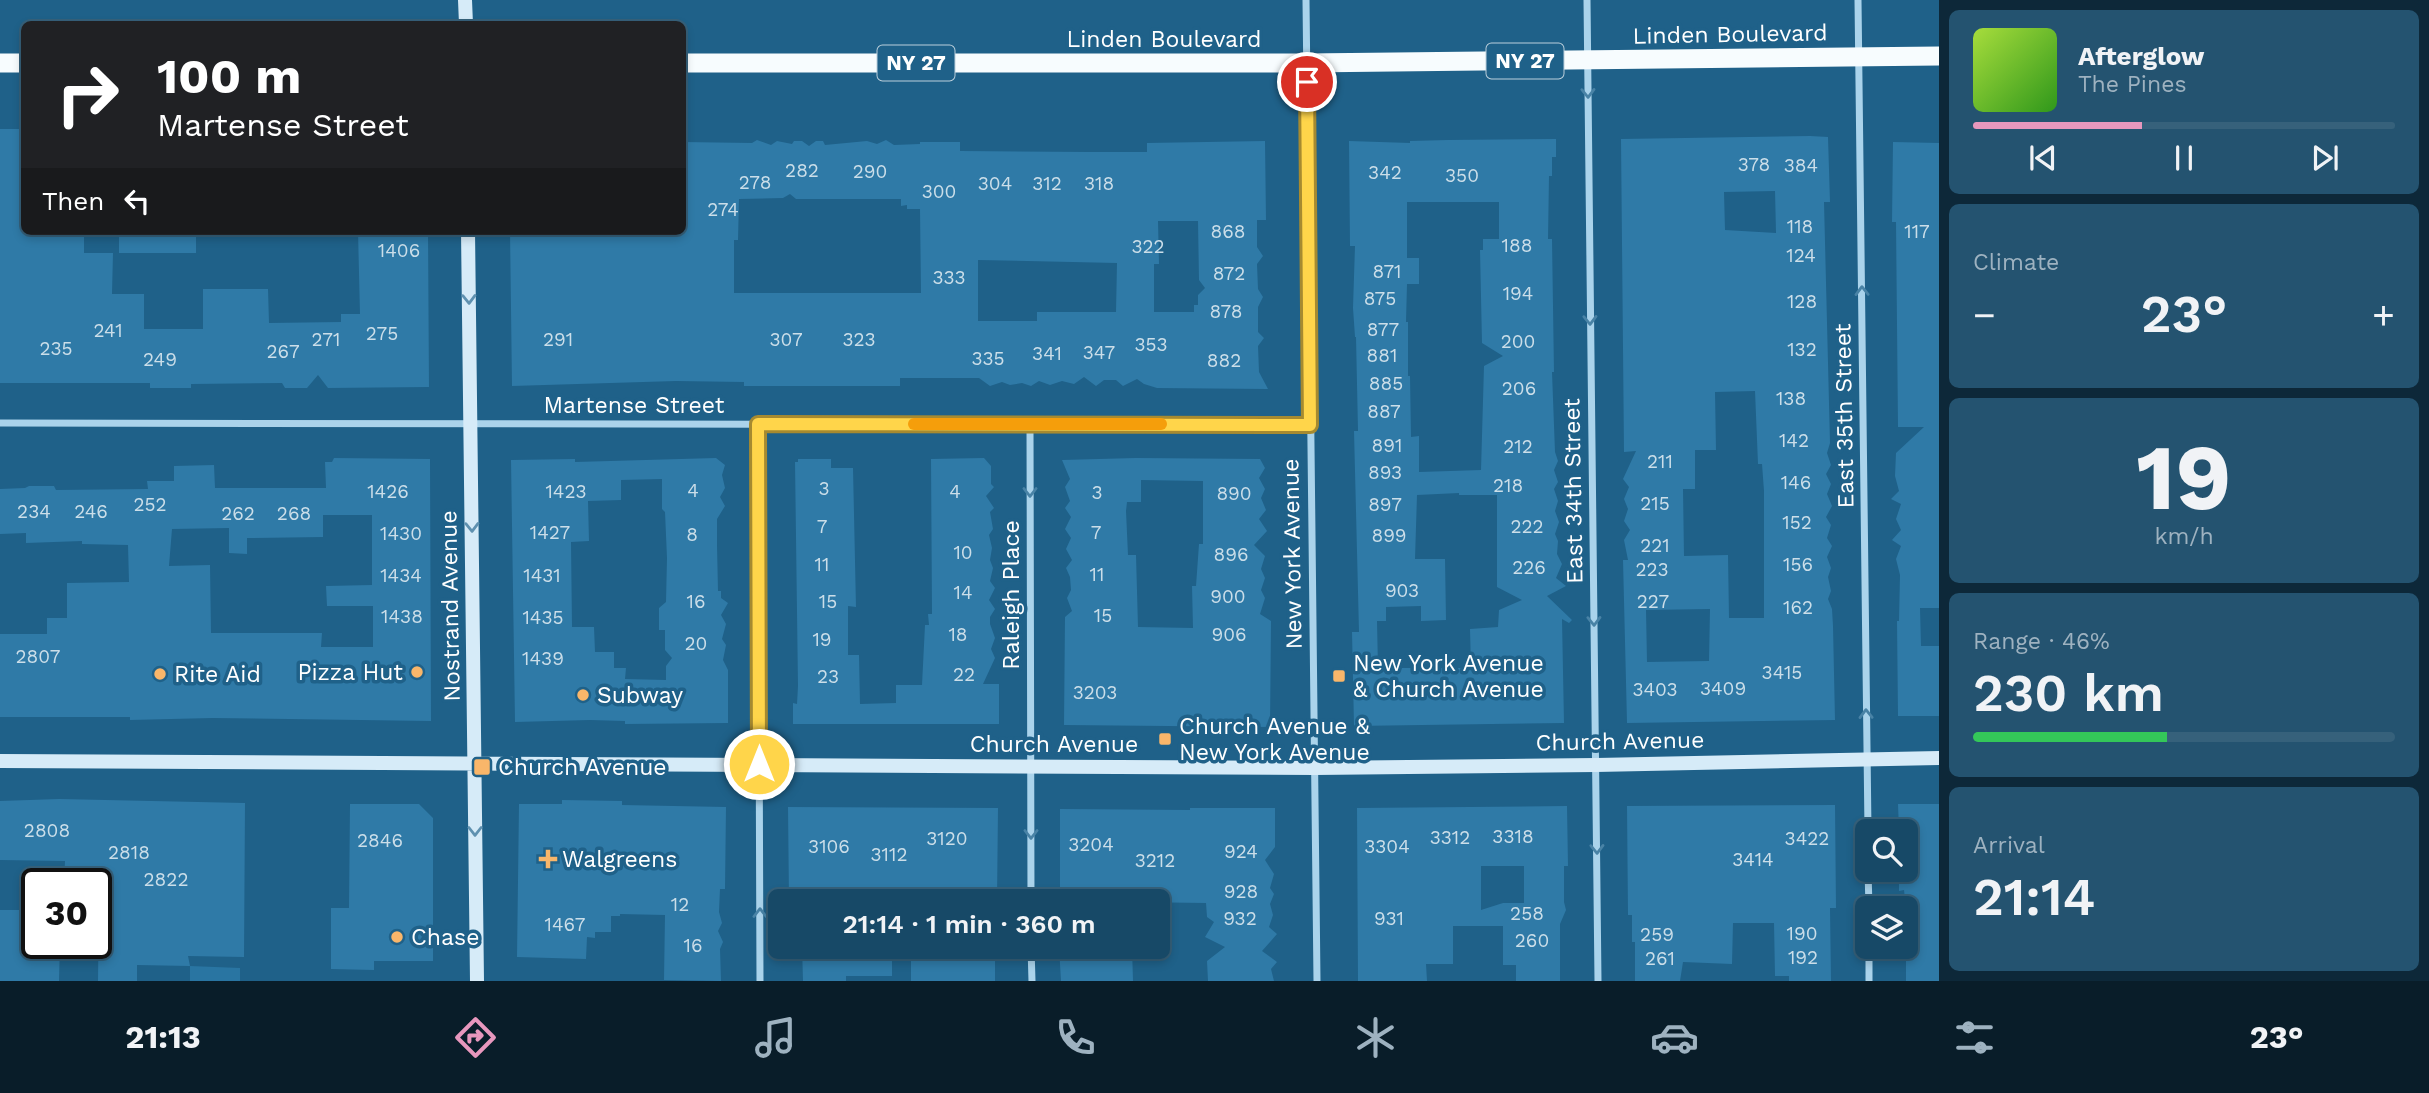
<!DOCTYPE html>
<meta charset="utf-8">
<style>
body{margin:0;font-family:"Work Sans",sans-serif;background:#245370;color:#f1f3f6;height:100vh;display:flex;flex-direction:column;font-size:26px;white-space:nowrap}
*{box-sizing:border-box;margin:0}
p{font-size:23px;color:#9eb2c0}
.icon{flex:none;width:38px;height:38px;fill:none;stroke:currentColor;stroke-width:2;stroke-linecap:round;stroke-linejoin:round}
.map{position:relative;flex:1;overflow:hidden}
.sheet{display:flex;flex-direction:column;gap:10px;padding:10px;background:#0d2839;width:490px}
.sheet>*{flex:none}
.top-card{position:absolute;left:21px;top:21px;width:665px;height:214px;border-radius:10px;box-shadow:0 4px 10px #0003,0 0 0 2px #36617b;background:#202124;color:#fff;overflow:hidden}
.fabs{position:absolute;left:1855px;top:819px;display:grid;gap:14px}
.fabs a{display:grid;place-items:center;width:63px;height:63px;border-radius:10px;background:#174967;box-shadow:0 4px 10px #0003,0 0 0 2px #36617b;font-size:35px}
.speed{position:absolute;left:21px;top:868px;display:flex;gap:14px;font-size:35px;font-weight:700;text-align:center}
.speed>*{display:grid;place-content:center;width:91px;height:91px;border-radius:50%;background:#174967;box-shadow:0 4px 10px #0003,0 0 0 2px #36617b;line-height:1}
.speed .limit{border:4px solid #111;border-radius:10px;background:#fff;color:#111}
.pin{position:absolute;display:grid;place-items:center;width:60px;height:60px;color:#fff;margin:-30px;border:4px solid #fff;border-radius:50%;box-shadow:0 2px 7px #0007}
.me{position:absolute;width:77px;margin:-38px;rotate:0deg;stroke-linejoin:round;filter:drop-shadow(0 0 5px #0008)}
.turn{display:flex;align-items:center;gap:24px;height:147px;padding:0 21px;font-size:32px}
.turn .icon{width:91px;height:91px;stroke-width:2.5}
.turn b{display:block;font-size:49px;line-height:60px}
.then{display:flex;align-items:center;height:66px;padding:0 21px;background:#0003;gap:14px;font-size:26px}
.big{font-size:52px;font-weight:600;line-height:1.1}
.sheet .widget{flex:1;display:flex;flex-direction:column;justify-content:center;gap:10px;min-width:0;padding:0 24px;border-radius:10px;background:#245370}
.sheet .dial{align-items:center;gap:0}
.dial b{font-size:91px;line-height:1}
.song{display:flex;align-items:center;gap:21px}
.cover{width:84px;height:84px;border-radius:10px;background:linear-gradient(135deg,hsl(80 70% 55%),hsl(110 70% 35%))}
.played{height:7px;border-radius:4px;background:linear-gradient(90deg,#e797bd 40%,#36617b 40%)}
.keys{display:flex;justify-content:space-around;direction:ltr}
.heat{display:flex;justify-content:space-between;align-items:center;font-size:38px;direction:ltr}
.charge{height:10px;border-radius:5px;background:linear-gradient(90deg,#34c759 46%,#36617b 0)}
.trip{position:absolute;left:768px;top:889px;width:402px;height:70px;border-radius:10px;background:#174967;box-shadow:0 4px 10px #0003,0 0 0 2px #36617b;font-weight:600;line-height:70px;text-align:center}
.tabs{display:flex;height:112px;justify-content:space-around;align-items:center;background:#091d29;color:#9eb2c0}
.tabs .icon{width:49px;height:49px}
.tabs .on{color:#e797bd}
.tabs b{font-size:32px;color:#f1f3f6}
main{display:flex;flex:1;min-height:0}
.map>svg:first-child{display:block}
</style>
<main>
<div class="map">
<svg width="1939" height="981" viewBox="0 0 1939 981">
<rect width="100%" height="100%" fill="#1f6189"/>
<path fill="#2975a2" d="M190,966l50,2v13h-50z"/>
<path fill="#2f7aa7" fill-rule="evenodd" d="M0,129h24v102h60v22h29l-1,41h32v35h59v-40h65l1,34 72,-1v-8h19l-2,-83h70l1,156 -101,1 -10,-13 -11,13h-22l-3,-5 -91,1v4h-41v-5h-150z
M1810,136l18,1 2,65h-6l6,241 -3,10 4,12 -5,9 5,10 -4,10 5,12 -6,11 5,8 -4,13 5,8 -5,11 4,11 -3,9 3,14 -3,8 4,10 1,17 2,94 -208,3 -4,-163h5l-4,-20 6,-10 -6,-9 4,-12 -4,-10 5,-12 -6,-8 13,-28 -12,1 -3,-313zM1775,191l1,42 -51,-3 -1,-38zM1755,391l3,73h4l2,27v127h-35l-1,-63 -44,1 -1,-67h12v-39h21l-1,-58zM1710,609l-1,52 -62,1 -1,-52z
M1556,139v18h-4v19h-3l-1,63h4l2,133h-2l3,80 3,9 -4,9 4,12 -4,7 4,12 -3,10 4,11 -4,12 3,7 -1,13 5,10 -6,14 10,8 -19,10 25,24 -3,3 -7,-4 2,104 -210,3 -2,-94h7l-5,-201h4l-2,-94h-1l-2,-29 2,-62h-5l-1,-105 61,2v-2l38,-1zM1407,202h92v37h-16v11h-3l2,93 21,13 -19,10 -3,104 -62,2v-36l-8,1 -1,-61h-2v-54h-2l1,-38h12v-26h-12zM1459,493v2h38v92l25,13 -23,10 -1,17 -28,2 1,39h-93l-1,-47h9v-14l35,-1v15l25,-1 -1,-61h-30l2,-64z
M757,140l14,5 6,-4 15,3 2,-3h8l7,5 7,-5h7l2,4 42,-4 10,3 9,-4 8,5 26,-1v-2h40v9l129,1h58v-9l118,-2 1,79h-9v27l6,9 -6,8 1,25 5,8 -5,10v25l6,6 -6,8 1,26 9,17 -111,-1 -13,-4 -7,-5 -14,7 -7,-6h-12l-8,6 -12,-9 -10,7 -12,-3 -12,4 -11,-4 -8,5 -9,-3 -12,2 -8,-3 -12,4 -11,-8h-79v8h-156v-4l-68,-1 -164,5 -2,-155h172v-89l70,1zM790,194l6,5h105v7l6,-1v4h13l1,84h-187v-53h4l1,-41 44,-1zM1158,221h40l1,59 6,8 -7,7v10h-4v7h-40v-48h5zM978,260l139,3 -1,49h-79v9h-59z
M1893,142l46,1v465h-19l1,38h18v70h-41l-1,-95h2l1,-46 -4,-16 5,-13 -9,-6 9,-10 -5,-11 5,-15 -10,-5 8,-8 -4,-15 1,-23 28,-26h-26l-2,-205h-4z
M119,231h77v22h-77z
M334,458l96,1 1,262 -219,-3 -82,2v-3h-130v-83h47v-16h20v-35l62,-1 -1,-37 -46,-1v-3l-56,2v-10l-26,1v-45l25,-1 4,-2h25l2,4 92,-1 -1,-8h27v-15l40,-1 1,23h111l-1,-26h7zM323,515h49v70l-46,1 1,20h46v41h-52l1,-14h-111l-1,-68 -41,1 3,-37 57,-1v25l18,1v-16l76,-1z
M716,458l9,7 -3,10 3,13 -5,9 5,9 -8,13v26l1,46h3v7l7,5 -7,12 5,9 -4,15 4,6 -3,15 5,10v53l-103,1v-3l-35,-1 -75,2 -4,-262 64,-1v3zM662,479v30l3,3 2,46 -1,44 -7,6v22h6v20l7,8 -6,8v14l-41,-1 1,-11h-12v-16h-19l-1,-25h-22l-1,-85 18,-1 -1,-40 33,-1v-20z
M984,458l7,8v18l3,3 -8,9 8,12 -4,4 3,17 -4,6 3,13 -2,12 3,8 -3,13 5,7 -6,12 6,9 -5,8v7l5,14 -4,11 4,9 -12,26h16v40h-206v-21l4,1 1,-18 -3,-224h3v-3h33v9h22l3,139 -8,-1v49h11l1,49 36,-1v-18h26l3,-60h4l-1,-11h4l-1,-155z
M1136,458l124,1 5,9 -6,10 6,11 -4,9 5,12 -7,9 8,12 -13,14 11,11 -4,13 4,9 -4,12 4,8 -5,16 11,7 -1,106 -206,-2 1,-108 7,-6 -5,-13 4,-8 -1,-13 -4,-9 6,-8 -6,-11 5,-11 -6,-9 6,-12 -6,-9 5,-7 -5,-14 5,-8 -8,-19zM1141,480l62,1v63h-4l-3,42h-4l1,42 -55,-1 -2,-72h-8l-2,-44 1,-9h14z
M59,799l186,4 -1,154 -56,-1 2,10 -53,-1v16h-39l1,-97h-35l1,-23 -65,-1v-59z
M562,800l60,1v4l104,2 -1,82h-5l-1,23 3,11 -4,8 5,11 -3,7 1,32 -57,-1 1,-65 -45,-1v2h-9v16h-16v6l-8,-1 -1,22 -69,-2 2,-153h43z
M350,804h69l14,14v143h-59v9l-43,-1v-61h18z
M1898,804h41v177h-33v-73l-2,-18 -5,1v-21h7v-39h-7z
M1835,805l1,103h-6l1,73h-42v-5h-14l-1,-53h-41l-1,41 -49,-2 -3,19h-45v-39h-3v-27h-4l-1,-109z
M1567,806l1,60h-4v36l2,8 -6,14v57h-44v-16h-13v-39h-50v38h-27l1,17h-69l-1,-173zM1481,866h43v37h-21l-22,7z
M788,807l210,1 -1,93h-208z
M1190,808h85v39l-10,13 9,14 -4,14 4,6 -4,10 3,11 -4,12 8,7 -15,17 15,11 -6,7 3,12h-66l-1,-20 18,-14 -20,-10 9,-15 -7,-5 -1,-14 -146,-2v-92l130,1z
M0,910h37v33h23l-1,38h-59z
M802,947h51v10l39,-1v20h-46v5h-43z
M1059,947h73l1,34h-72z
M969,955h26v26h-84v-20l58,-1z"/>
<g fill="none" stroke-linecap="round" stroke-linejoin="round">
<path stroke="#aad3eb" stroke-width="7" d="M1306,0l11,981
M1587,0l11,981
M1858,0l10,831
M0,423l1310,2
M758,424l2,557
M1030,424l1,477
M1868,870l1,38
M1031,947l1,34
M1869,947v34"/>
<path stroke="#d6ebf8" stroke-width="14" d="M465,0l1,24
M468,231l9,750
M0,761l1315,7 281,-3 343,-7"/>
<path stroke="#f7fcfe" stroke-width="19" d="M0,63h24
M682,63h624l633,-7"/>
</g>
<defs><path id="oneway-chevron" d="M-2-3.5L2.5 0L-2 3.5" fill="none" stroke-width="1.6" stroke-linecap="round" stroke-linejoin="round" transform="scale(1.75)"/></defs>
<g stroke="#4983a6">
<use href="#oneway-chevron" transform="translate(1588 93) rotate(89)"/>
<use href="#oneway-chevron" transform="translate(1862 291) rotate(-91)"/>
<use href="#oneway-chevron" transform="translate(1590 320) rotate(89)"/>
<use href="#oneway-chevron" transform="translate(1030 492) rotate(90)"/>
<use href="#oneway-chevron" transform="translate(1594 621) rotate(89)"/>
<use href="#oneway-chevron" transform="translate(1866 714) rotate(-91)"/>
<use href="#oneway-chevron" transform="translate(1031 834) rotate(90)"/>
<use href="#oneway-chevron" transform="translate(1597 849) rotate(89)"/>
<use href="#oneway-chevron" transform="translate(760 913) rotate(-90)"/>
</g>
<g stroke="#5f91b0">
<use href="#oneway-chevron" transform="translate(469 299) rotate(89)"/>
<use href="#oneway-chevron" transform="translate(472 527) rotate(89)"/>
<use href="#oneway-chevron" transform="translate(475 831) rotate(90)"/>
</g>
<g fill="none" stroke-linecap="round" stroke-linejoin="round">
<defs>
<path id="route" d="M759,764l-1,-340 552,1 -3,-343"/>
</defs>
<use href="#route" stroke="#a68a30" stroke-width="18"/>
<use href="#route" stroke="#ffd54a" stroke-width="12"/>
<path stroke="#f59e0b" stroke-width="12" d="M914,424h247"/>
</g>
<g fill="#f9b66a" stroke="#1f6189" stroke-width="2.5">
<circle cx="417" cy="672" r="7"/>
<circle cx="160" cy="674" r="7"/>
<rect x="1332" y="669" width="14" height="14" rx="3.5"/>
<circle cx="583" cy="695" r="7"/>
<rect x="1158" y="732" width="14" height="14" rx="3.5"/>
<rect x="473" y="758" width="18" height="18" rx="3.5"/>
<path d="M544.5 848.5h7v7h7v7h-7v7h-7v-7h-7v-7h7z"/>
<circle cx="397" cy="937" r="7"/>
</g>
<g text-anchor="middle" stroke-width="7" stroke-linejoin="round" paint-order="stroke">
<g font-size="19" fill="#cbdee9">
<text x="1754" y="171">378</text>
<text x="1801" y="172">384</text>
<text x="802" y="177">282</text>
<text x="870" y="178">290</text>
<text x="1385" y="179">342</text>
<text x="1462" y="182">350</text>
<text x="755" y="189">278</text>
<text x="995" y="190">304</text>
<text x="1047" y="190">312</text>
<text x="1099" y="190">318</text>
<text x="939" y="198">300</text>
<text x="723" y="216">274</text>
<text x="1800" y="233">118</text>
<text x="1228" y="238">868</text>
<text x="1917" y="238">117</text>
<text x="1517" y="252">188</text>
<text x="1148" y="253">322</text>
<text x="399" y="257">1406</text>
<text x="1801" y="262">124</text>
<text x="1387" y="278">871</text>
<text x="1229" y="280">872</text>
<text x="949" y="284">333</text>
<text x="1518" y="300">194</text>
<text x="1380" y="305">875</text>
<text x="1802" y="308">128</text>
<text x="1226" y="318">878</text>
<text x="1383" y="336">877</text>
<text x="108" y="337">241</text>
<text x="382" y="340">275</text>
<text x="326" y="346">271</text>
<text x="558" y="346">291</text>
<text x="786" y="346">307</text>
<text x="859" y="346">323</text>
<text x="1518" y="348">200</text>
<text x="1151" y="351">353</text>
<text x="56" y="355">235</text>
<text x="1802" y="356">132</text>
<text x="283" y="358">267</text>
<text x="1099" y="359">347</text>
<text x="1047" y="360">341</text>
<text x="1382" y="362">881</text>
<text x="988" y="365">335</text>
<text x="160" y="366">249</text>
<text x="1224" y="367">882</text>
<text x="1386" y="390">885</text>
<text x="1519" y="395">206</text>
<text x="1791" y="405">138</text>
<text x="1384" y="418">887</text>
<text x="1794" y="447">142</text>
<text x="1387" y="452">891</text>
<text x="1518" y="453">212</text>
<text x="1660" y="468">211</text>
<text x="1385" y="479">893</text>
<text x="1796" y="489">146</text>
<text x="1508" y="492">218</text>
<text x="824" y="495">3</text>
<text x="693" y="497">4</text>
<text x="388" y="498">1426</text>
<text x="566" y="498">1423</text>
<text x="955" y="498">4</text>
<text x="1097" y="499">3</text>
<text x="1234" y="500">890</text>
<text x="1655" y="510">215</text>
<text x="150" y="511">252</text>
<text x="1385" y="511">897</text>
<text x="34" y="518">234</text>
<text x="91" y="518">246</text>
<text x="238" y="520">262</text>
<text x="294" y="520">268</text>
<text x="1797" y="529">152</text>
<text x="822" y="533">7</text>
<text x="1527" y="533">222</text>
<text x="550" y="539">1427</text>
<text x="1096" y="539">7</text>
<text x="401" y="540">1430</text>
<text x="692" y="541">8</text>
<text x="1389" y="542">899</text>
<text x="1655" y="552">221</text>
<text x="963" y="559">10</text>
<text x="1231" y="561">896</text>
<text x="822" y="571">11</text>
<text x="1798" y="571">156</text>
<text x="1529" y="574">226</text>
<text x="1652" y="576">223</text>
<text x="1097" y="581">11</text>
<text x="401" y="582">1434</text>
<text x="542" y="582">1431</text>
<text x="1402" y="597">903</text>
<text x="963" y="599">14</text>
<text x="1228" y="603">900</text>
<text x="696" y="608">16</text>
<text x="828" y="608">15</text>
<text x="1653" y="608">227</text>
<text x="1798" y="614">162</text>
<text x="1103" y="622">15</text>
<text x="402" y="623">1438</text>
<text x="543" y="624">1435</text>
<text x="958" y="641">18</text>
<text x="1229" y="641">906</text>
<text x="822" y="646">19</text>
<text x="696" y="650">20</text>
<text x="38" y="663">2807</text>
<text x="543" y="665">1439</text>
<text x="1782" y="679">3415</text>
<text x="964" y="681">22</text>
<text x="828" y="683">23</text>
<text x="1723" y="695">3409</text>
<text x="1655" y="696">3403</text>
<text x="1095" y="699">3203</text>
<text x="47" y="837">2808</text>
<text x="1513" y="843">3318</text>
<text x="1450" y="844">3312</text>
<text x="947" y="845">3120</text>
<text x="1807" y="845">3422</text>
<text x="380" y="847">2846</text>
<text x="1091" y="851">3204</text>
<text x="829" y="853">3106</text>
<text x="1387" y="853">3304</text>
<text x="1241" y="858">924</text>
<text x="129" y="859">2818</text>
<text x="889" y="861">3112</text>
<text x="1753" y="866">3414</text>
<text x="1155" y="867">3212</text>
<text x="166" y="886">2822</text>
<text x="1241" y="898">928</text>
<text x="680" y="911">12</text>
<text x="1527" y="920">258</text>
<text x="1240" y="925">932</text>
<text x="1389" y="925">931</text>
<text x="565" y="931">1467</text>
<text x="1802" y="940">190</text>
<text x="1657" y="941">259</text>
<text x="1532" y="947">260</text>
<text x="693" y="952">16</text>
<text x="1803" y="964">192</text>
<text x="1660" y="965">261</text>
</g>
<g fill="#1f6189" stroke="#bcd0dc" stroke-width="2">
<rect x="1486.5" y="43.5" width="77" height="35" rx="5"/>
<rect x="877.5" y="45.5" width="77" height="35" rx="5"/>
</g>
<g font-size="21" font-weight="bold" fill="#fff">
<text x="1525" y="68">NY 27</text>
<text x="916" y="70">NY 27</text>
</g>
<g font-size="23" fill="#fff" stroke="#1f6189">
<text transform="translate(1730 34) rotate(-1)" y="8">Linden Boulevard</text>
<text x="1164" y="47">Linden Boulevard</text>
<text x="634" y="413">Martense Street</text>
<text transform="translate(1844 416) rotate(-91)" y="8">East 35th Street</text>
<text transform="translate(1573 491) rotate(-91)" y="8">East 34th Street</text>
<text transform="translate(1292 554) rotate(-91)" y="8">New York Avenue</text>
<text transform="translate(1011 595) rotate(-90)" y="8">Raleigh Place</text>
<text transform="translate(450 606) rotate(-91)" y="8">Nostrand Avenue</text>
<text transform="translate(1620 741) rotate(-1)" y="8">Church Avenue</text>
<text x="1054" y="752">Church Avenue</text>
</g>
<g font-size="23" fill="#fff" stroke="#1f6189" text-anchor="start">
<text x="1353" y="671">New York Avenue<tspan x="1353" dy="26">&amp; Church Avenue</tspan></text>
<text x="403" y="680" text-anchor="end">Pizza Hut</text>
<text x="174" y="682">Rite Aid</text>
<text x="597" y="703">Subway</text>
<text x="1179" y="734">Church Avenue &amp;<tspan x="1179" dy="26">New York Avenue</tspan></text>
<text x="498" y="775">Church Avenue</text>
<text x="562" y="867">Walgreens</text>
<text x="411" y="945">Chase</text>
</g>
</g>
</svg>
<div class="fabs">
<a><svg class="icon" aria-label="search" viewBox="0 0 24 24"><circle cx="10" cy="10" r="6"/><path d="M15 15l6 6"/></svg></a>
<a><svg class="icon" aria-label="layers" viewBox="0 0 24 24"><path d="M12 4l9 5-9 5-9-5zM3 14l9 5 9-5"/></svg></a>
</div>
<div class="speed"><div class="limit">30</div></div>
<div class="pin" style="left:1307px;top:82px;background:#d93025"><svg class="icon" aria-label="arrive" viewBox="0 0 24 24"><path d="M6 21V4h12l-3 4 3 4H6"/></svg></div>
<svg class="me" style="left:759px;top:764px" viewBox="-20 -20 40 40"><circle r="17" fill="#ffd54a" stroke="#fff" stroke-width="3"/><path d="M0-11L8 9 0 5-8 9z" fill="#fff"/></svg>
<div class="trip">21:14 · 1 min · 360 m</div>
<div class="top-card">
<div class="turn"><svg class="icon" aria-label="right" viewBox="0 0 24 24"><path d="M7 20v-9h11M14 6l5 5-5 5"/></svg><div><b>100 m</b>Martense Street</div></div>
<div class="then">Then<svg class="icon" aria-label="left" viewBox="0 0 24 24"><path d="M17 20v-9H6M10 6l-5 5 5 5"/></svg></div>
</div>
</div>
<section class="sheet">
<div class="widget">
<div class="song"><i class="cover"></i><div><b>Afterglow</b><p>The Pines</p></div></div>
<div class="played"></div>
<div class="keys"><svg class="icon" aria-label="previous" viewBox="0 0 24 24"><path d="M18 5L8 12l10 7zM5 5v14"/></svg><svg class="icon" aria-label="pause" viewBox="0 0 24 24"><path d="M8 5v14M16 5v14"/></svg><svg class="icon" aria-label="next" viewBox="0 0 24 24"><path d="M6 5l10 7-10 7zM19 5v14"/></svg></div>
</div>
<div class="widget"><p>Climate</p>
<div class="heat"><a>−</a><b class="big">23°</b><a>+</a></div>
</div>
<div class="widget dial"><b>19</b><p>km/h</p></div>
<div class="widget"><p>Range · 46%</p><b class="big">230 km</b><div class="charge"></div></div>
<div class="widget"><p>Arrival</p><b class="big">21:14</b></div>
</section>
</main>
<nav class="tabs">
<b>21:13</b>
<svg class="icon on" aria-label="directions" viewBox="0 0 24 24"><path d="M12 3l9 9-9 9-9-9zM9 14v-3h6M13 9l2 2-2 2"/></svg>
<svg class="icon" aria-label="music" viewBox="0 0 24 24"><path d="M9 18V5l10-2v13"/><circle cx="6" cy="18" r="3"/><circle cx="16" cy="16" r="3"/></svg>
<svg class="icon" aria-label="phone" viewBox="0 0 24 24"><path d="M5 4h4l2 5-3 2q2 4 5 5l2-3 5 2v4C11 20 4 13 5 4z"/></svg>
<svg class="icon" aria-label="climate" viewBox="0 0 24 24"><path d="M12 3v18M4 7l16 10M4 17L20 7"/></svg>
<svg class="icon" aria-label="car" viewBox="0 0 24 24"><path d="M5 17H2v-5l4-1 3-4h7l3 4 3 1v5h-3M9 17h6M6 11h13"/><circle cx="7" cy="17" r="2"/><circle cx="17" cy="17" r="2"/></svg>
<svg class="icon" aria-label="filters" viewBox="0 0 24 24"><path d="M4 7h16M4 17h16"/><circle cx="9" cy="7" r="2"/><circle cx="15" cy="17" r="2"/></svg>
<b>23°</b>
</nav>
